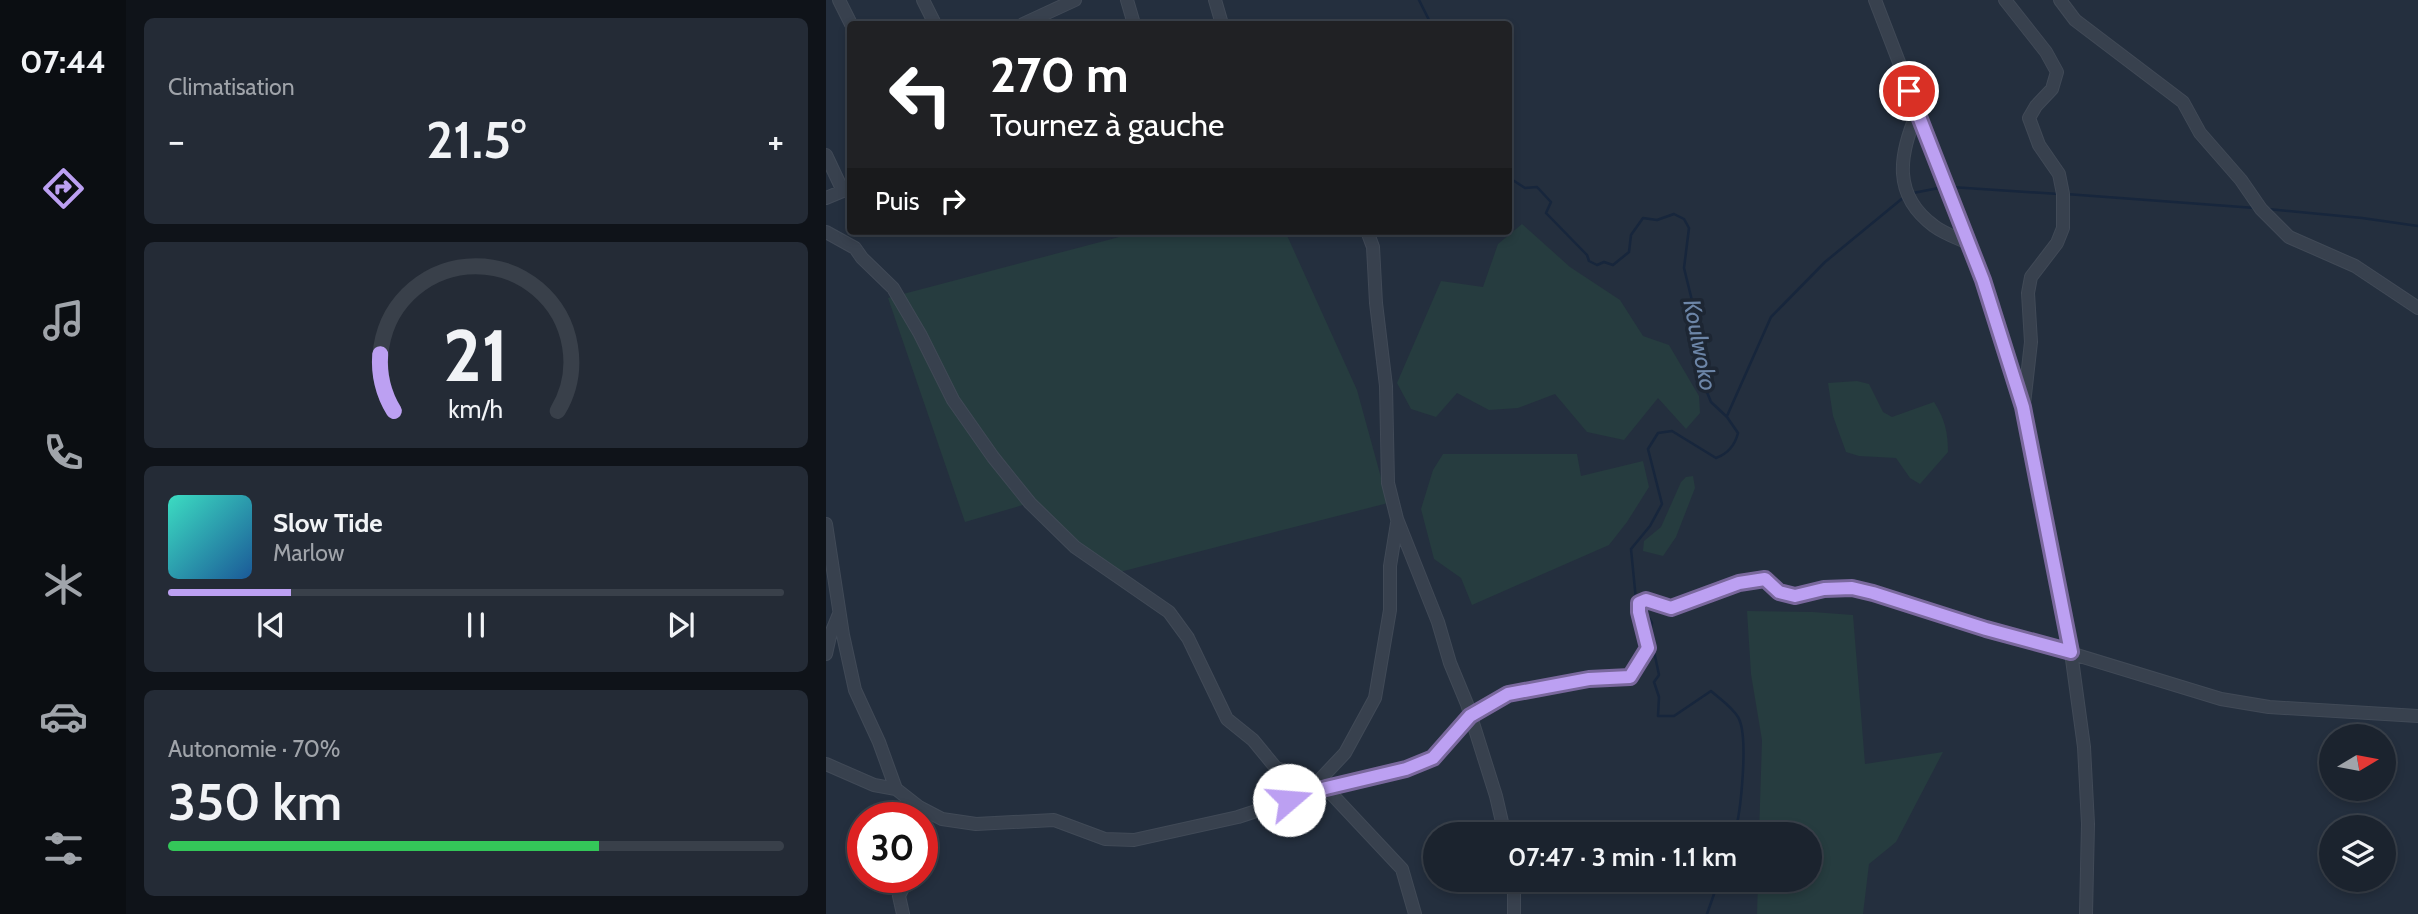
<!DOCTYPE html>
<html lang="fr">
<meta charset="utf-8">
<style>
body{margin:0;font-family:Cabin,sans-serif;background:#242b36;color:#f1f3f6;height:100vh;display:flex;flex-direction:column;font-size:26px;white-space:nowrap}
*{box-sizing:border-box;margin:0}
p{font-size:23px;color:#a0a4aa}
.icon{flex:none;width:38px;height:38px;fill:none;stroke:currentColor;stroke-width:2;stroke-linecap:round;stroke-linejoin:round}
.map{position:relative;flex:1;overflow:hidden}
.panel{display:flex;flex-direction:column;gap:18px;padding:18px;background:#0f1319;width:700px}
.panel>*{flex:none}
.guide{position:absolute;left:21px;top:21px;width:665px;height:214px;border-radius:7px;box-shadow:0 4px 10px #0003,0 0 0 2px #39404a;background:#202124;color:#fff;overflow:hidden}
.needle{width:46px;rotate:80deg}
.buttons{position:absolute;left:1493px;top:724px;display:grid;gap:14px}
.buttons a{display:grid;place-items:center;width:77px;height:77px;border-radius:50%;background:#1b232e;box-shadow:0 4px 10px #0003,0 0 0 2px #39404a;font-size:35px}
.speed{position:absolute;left:21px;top:802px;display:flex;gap:14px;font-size:35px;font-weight:700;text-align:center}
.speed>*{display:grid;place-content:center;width:91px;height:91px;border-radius:50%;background:#1b232e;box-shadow:0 4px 10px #0003,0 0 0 2px #39404a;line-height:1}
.speed .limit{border:10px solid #d22;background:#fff;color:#111}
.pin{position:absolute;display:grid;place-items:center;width:60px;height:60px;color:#fff;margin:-30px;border:4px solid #fff;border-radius:50%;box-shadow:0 2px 7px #0007}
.me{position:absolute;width:77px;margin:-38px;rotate:72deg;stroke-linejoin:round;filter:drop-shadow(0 0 5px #0008)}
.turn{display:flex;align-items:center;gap:24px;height:147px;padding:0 28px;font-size:32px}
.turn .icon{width:91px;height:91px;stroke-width:2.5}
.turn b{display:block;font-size:49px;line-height:60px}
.then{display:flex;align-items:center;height:66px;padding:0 28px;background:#0003;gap:14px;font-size:26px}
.big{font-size:52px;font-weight:600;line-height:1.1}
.panel .tile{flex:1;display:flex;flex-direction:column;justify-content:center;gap:10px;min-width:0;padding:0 24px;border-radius:10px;background:#242b36}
.panel .dial{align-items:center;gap:0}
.dial svg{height:182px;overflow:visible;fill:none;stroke:#39404a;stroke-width:7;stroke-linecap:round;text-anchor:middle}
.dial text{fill:#f1f3f6;stroke:none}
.song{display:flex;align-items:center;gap:21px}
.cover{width:84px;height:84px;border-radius:10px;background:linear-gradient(135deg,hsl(170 70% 55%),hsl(210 70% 35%))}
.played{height:7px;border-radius:4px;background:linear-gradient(90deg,#bca0f2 20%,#39404a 20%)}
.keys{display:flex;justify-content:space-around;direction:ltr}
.heat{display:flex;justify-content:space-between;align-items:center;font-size:38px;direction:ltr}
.charge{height:10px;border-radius:5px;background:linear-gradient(90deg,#34c759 70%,#39404a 0)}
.trip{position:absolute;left:597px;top:822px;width:399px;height:70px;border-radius:35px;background:#1b232e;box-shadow:0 4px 10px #0003,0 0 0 2px #39404a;font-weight:600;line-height:70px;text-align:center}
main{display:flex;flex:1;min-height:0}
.dock{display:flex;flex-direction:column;width:126px;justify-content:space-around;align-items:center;background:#0b0e12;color:#a0a4aa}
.dock .icon{width:49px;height:49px}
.dock .on{color:#bca0f2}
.dock b{font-size:32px;color:#f1f3f6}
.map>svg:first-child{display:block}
</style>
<main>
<nav class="dock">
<b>07:44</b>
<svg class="icon on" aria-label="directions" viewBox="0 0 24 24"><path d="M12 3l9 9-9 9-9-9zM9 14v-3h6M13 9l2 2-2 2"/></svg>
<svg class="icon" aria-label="music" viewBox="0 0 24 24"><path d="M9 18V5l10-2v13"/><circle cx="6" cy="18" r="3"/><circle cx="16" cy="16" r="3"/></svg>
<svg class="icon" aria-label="phone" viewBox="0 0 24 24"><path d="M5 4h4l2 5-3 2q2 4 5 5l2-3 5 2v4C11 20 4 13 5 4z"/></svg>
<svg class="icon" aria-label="climate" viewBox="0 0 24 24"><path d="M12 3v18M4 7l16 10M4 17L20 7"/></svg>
<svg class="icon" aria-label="car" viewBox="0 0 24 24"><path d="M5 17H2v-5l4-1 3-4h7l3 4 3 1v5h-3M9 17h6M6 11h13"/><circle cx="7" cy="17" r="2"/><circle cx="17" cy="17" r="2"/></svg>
<svg class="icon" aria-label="filters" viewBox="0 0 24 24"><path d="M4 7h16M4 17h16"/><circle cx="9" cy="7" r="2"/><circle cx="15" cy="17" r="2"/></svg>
</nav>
<section class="panel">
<div class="tile"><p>Climatisation</p>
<div class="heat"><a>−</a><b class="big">21.5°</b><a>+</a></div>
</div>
<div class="tile dial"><svg viewBox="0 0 100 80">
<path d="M14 69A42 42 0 1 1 86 69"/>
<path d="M14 69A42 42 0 0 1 8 44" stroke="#bca0f2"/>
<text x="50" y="56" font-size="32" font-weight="700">21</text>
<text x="50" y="72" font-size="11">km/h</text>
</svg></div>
<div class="tile">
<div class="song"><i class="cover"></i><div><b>Slow Tide</b><p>Marlow</p></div></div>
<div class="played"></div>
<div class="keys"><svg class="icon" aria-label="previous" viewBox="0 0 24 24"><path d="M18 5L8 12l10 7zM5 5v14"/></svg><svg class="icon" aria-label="pause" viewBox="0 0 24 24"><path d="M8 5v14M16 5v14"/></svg><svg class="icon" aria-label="next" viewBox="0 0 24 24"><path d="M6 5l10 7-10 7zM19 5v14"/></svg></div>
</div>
<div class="tile"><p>Autonomie · 70%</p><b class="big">350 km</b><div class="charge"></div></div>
</section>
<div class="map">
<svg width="1592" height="914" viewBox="0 0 1592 914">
<rect width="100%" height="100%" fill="#242f3e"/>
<path fill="#263c3f" d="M696,224l48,43 50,33 23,36 26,9 30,51 1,17 -14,16 -28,-31 -34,42 -37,-8 -32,-38 -37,14 -29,2 -32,-17 -21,24 -25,-8 -14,-26 44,-102 42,6 15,-43z
M316,231h143l72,159 31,113 -276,71 -82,-71 -65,19 -77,-224z
M1031,381l12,3 14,28 9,5 42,-15c11,17 14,31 14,50l-28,32 -10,-6 -14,-20 -37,-2 -13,-4 -13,-36 -5,-33z
M617,454h134l4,22 62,-15 6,26 -22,35 -18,23 -137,60 -11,-27 -27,-19 -13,-50 12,-39z
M867,476l2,12 -19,49 -13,19 -20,-5 1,-10 17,-14 20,-45 5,-5z
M921,611l66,1 40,3 12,149 78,-12 -47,90 -27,22 -6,50h-106l1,-34h52v-45h-51l3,-95 -11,-66z"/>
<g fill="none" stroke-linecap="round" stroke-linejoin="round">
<path stroke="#17263c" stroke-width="2.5" d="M593,0l12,24
M682,177l17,11 12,-1 14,15 -5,11 41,42 2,6 8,4 7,-3 9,3 16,-13 2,-17 12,-17 14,2 17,-6 10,5 5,9 -5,40 14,57 6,60 7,17 16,15 11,16c-3,12 -11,21 -22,25l-44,-27 -14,2 -10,16 14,55 -12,22 -19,23 5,51
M1125,187l108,7
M1087,193l31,-6
M1240,194l189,14
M1442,209l94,9 56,8
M901,416l44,-99 54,-55 79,-65
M817,608l9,15 -2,9 9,43 -5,7 5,15 -1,19h16l37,-25c9,8 20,15 27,26 11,18 3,97 -4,118
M881,914l12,-34"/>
<defs>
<path id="minor" d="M13,0l12,24
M97,0l12,24
M301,0l7,24
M389,0l7,24
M1049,0l108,280 40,127 48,245 13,95 4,77 -2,90
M1179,0l41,52 11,20 -5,17 -16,17 -7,12 10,27 20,29 4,20v34l-6,15 -26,34 -3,16 3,49 -7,62
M1234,0l15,20 108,82 17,31 41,47 20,29 28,28 66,29 63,42
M197,24l52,-24
M1091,113c-18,42 -25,82 17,113 9,7 23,12 34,17
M0,155l17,36
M0,198l24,-10
M541,231l6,16 3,56 10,83 2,97 9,36 41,103 12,41 17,41 29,92 9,39
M0,232l29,16 7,10 31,30 27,46 33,66 40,57 37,46 45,44 94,65 19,26 39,81 26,21 23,28 28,9 22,11 76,81 13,45
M0,524l17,111 12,55 24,52 17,47
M0,654l4,-18 9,-22
M0,764l48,21 22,4 23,18 23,12 34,5 78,-4 51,19 29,1 104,-23 88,-29 80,-19 27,-11 37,-42 38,-22 81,-15 37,-1 4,-1 18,-29 -9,-36v-9l7,-3 25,8 68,-25 26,-4c29,27 31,11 63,9 15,0 30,1 45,5l348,106 48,8 149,9
M487,787l32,-34 30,-55 15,-88v-44l7,-43
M77,914l-4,-18 9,-19
M688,914v-34"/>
</defs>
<use href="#minor" stroke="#414a57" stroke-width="14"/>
<use href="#minor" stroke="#38414e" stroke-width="12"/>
</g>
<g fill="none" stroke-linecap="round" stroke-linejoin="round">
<defs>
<path id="route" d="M463,800l37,-12 80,-19 27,-11 37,-42 38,-22 81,-15 41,-2 18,-29 -9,-36v-9l7,-3 25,8 68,-25 26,-4 14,13 16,4 29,-7 28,-1 21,5 113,36 85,23 -48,-245 -40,-127 -74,-189"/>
</defs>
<use href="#route" stroke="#7a689d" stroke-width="18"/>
<use href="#route" stroke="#bca0f2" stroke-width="12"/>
</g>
<g text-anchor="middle" stroke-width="7" stroke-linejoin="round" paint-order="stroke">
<g font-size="24" font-style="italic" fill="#6d86a8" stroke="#1d2633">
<text transform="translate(874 345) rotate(79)" y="8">Koulwoko</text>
</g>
</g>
</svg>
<div class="buttons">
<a><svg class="needle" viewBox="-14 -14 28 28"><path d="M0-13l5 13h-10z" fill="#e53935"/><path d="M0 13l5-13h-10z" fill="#a0a4aa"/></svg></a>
<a><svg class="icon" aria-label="layers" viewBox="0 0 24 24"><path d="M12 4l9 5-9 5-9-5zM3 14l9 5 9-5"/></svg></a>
</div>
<div class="speed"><div class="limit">30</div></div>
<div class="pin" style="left:1083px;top:91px;background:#d93025"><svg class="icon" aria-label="arrive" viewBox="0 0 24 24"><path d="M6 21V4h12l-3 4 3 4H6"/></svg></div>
<svg class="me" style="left:463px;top:800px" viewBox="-20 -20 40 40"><circle r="19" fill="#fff"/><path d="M0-13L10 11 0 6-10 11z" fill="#bca0f2"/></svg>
<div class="trip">07:47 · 3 min · 1.1 km</div>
<div class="guide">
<div class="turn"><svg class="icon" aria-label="left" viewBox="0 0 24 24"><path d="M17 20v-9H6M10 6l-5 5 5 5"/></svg><div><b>270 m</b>Tournez à gauche</div></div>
<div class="then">Puis<svg class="icon" aria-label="right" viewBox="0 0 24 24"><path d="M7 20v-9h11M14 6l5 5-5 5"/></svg></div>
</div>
</div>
</main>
